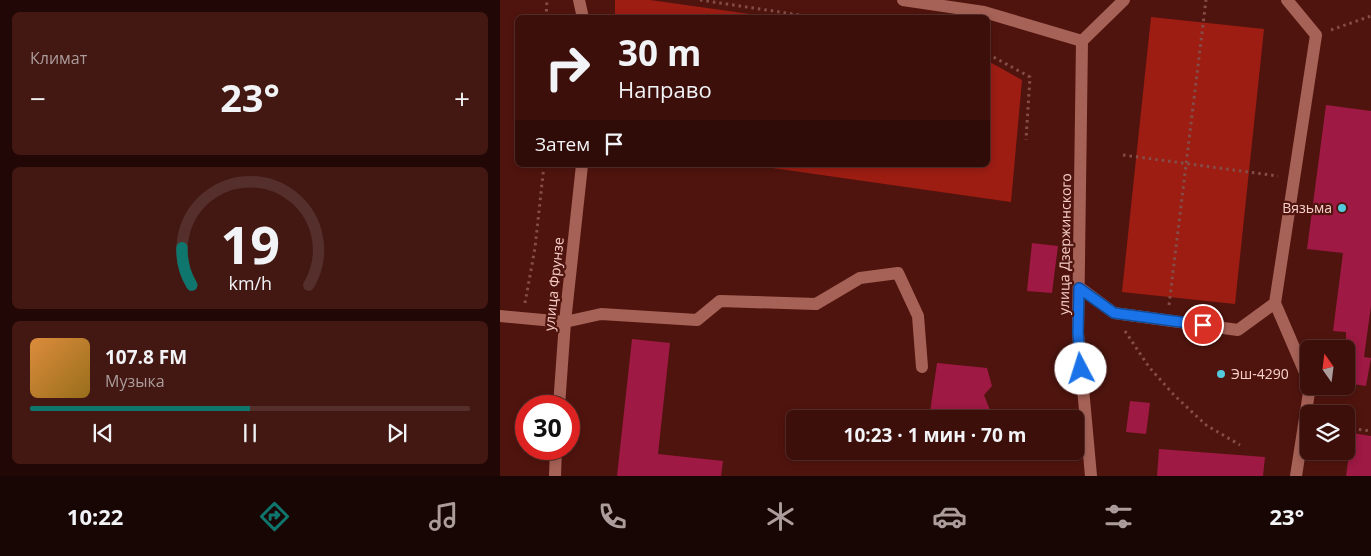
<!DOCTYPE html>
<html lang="ru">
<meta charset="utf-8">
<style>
body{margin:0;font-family:"Open Sans",sans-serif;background:#431813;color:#f1f3f6;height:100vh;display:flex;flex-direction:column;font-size:19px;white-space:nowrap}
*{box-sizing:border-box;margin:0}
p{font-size:16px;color:#ac9c9c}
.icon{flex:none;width:28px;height:28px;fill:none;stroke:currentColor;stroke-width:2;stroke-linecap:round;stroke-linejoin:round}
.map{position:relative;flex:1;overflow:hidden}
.panel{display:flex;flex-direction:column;gap:12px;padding:12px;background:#210806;width:500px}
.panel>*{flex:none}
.banner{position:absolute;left:15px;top:15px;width:475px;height:152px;border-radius:8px;box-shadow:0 2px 8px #0003,0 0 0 1px #552f2b;background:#3c0f0a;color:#f1f3f6;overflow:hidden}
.needle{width:32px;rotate:346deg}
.controls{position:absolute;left:800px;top:340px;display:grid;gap:10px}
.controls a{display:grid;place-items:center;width:55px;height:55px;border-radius:8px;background:#3c0f0a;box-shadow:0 2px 8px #0003,0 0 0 1px #552f2b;font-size:25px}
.speed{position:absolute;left:15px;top:395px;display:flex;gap:10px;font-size:25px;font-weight:700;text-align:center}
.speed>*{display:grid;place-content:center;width:65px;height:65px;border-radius:50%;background:#3c0f0a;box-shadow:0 2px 8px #0003,0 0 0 1px #552f2b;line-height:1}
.speed .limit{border:8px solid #d22;background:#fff;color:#111}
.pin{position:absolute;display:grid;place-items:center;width:42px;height:42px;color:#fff;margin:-21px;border:2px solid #fff;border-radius:50%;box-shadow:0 1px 5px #0007}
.me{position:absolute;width:55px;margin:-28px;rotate:355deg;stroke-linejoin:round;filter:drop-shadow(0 0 4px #0008)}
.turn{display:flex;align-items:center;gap:18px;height:105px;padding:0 20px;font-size:22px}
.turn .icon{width:65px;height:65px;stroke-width:2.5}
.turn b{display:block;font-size:35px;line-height:42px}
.then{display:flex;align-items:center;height:48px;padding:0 20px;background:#0003;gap:10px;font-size:19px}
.big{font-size:38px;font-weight:700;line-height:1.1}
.panel .card{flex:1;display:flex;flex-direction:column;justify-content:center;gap:8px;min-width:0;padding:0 18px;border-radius:8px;background:#431813}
.panel .dial{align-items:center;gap:0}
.dial svg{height:130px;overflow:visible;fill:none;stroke:#552f2b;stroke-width:7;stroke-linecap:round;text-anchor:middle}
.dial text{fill:#f1f3f6;stroke:none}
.song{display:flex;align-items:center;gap:15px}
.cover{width:60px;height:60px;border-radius:8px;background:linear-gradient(135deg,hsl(30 70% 55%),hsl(40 70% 35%))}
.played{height:5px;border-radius:2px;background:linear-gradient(90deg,#0f766e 50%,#552f2b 50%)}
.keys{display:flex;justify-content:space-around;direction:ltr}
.heat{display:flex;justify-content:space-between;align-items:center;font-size:28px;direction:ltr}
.trip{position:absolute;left:286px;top:410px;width:298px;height:50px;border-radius:8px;background:#3c0f0a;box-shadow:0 2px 8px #0003,0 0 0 1px #552f2b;font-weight:700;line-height:50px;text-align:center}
.menu{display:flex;height:80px;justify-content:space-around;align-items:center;background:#180604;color:#ac9c9c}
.menu .icon{width:35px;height:35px}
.menu .current{color:#0f766e}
.menu b{font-size:22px;color:#f1f3f6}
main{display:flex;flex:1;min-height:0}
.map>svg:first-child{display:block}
</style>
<main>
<section class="panel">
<div class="card"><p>Климат</p>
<div class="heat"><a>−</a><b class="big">23°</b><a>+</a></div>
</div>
<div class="card dial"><svg viewBox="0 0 100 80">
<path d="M14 69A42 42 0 1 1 86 69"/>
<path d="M14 69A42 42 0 0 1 8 46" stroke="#0f766e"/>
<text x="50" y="56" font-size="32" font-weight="700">19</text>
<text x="50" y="72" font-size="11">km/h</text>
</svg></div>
<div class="card">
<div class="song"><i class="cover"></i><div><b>107.8 FM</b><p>Музыка</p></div></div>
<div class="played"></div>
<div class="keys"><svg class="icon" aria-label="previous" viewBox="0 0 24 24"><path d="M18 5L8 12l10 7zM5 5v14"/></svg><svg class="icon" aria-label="pause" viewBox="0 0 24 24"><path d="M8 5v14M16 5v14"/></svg><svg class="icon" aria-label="next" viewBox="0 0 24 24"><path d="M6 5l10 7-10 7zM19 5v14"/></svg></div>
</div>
</section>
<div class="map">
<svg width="871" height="476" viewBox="0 0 871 476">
<rect width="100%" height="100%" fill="#50140e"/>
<path fill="#9d1d13" d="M115,0h35l121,17h-156z
M651,17l113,12 -29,275 -113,-12z
M488,61l34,19 -11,122 -259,-37h236z"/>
<path fill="#9e1943" d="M826,105l45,6v195l-7,51 7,1 -5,28 -20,-3v-51l-13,-1 10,-78 -36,-4z
M532,243l26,3 -6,47 -25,-2z
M132,339l38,4 -12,111 65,7 -2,15h-104z
M437,363l50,5 5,18 -8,9 6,15 -9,9h-52z
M630,401l20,2 -4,31 -20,-2z
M852,433l19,3v40h-25z
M659,449l106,8 -2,19h-106z"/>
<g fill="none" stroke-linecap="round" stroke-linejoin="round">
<path stroke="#844e48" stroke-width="3" stroke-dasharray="2.5 4" stroke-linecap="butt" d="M200,0l120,18
M46,18l1,-18
M831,30l40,-14
M488,54l42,23 -4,63
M623,155l155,21
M25,303l10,-55 9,-83
M669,305l37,-305
M625,331l24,36 25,28 32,30 34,20
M846,428l25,3"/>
<path stroke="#a76257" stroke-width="12" d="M79,0l4,18
M403,0l81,12 98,29
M582,41l-4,292 13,143
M582,41l42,-41
M579,287l35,26 124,17 37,-27 41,-268 -29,-35
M775,303l34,79
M0,316l65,6 36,-8 96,6 23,-19 96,3 44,-26 38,-5 20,43 4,51
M59,406l6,-84 17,-157
M55,476l1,-27
M796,476l14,-90"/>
</g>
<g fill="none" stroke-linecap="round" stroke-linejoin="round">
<defs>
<path id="route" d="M581,369l-3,-36 1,-45 35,25 89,12"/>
</defs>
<use href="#route" stroke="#114b97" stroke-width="12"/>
<use href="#route" stroke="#1a73e8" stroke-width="9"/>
</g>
<g fill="#54cadd" stroke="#50140e" stroke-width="2">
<circle cx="842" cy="208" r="5"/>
<circle cx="721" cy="374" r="5"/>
</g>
<g text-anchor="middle" stroke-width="4.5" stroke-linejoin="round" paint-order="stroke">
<g font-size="14" fill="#f9d1cb" stroke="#50140e" text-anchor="end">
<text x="832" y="213">Вязьма</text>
<text x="731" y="379" text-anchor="start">Эш-4290</text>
</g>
<g font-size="14" fill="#f9d1cb" stroke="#50140e">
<text transform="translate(565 244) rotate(-89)" y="5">улица Дзержинского</text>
<text transform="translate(54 284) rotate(-84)" y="5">улица Фрунзе</text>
</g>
</g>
</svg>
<div class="controls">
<a><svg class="needle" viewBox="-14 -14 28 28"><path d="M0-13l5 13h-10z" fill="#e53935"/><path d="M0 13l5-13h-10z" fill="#ac9c9c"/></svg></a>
<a><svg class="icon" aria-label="layers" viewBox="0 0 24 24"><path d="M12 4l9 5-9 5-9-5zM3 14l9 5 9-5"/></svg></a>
</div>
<div class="speed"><div class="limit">30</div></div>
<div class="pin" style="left:703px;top:325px;background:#d93025"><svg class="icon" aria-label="arrive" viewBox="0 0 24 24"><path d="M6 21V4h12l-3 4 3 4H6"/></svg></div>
<svg class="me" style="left:581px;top:369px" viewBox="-20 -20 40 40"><circle r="19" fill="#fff"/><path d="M0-13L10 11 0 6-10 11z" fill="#1a73e8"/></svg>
<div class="trip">10:23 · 1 мин · 70 m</div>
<div class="banner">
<div class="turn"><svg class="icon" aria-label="right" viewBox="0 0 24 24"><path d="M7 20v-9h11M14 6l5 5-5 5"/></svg><div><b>30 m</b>Направо</div></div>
<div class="then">Затем<svg class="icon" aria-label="arrive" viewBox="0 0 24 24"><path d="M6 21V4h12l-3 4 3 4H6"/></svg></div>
</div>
</div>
</main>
<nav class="menu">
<b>10:22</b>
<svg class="icon current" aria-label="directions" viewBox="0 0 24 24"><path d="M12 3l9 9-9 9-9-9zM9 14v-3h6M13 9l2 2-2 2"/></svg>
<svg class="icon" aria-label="music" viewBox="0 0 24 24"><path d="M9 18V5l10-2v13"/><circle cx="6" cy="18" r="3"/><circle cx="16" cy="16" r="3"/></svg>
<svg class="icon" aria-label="phone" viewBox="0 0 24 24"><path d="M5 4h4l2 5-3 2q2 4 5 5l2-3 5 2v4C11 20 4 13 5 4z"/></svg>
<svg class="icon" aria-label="climate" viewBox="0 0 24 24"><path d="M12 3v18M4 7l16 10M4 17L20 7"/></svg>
<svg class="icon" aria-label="car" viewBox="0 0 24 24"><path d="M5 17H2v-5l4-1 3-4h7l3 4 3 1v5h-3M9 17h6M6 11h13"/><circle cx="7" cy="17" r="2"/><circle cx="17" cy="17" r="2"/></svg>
<svg class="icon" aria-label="filters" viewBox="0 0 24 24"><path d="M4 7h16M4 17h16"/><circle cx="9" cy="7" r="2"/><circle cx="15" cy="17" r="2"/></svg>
<b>23°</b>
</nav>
